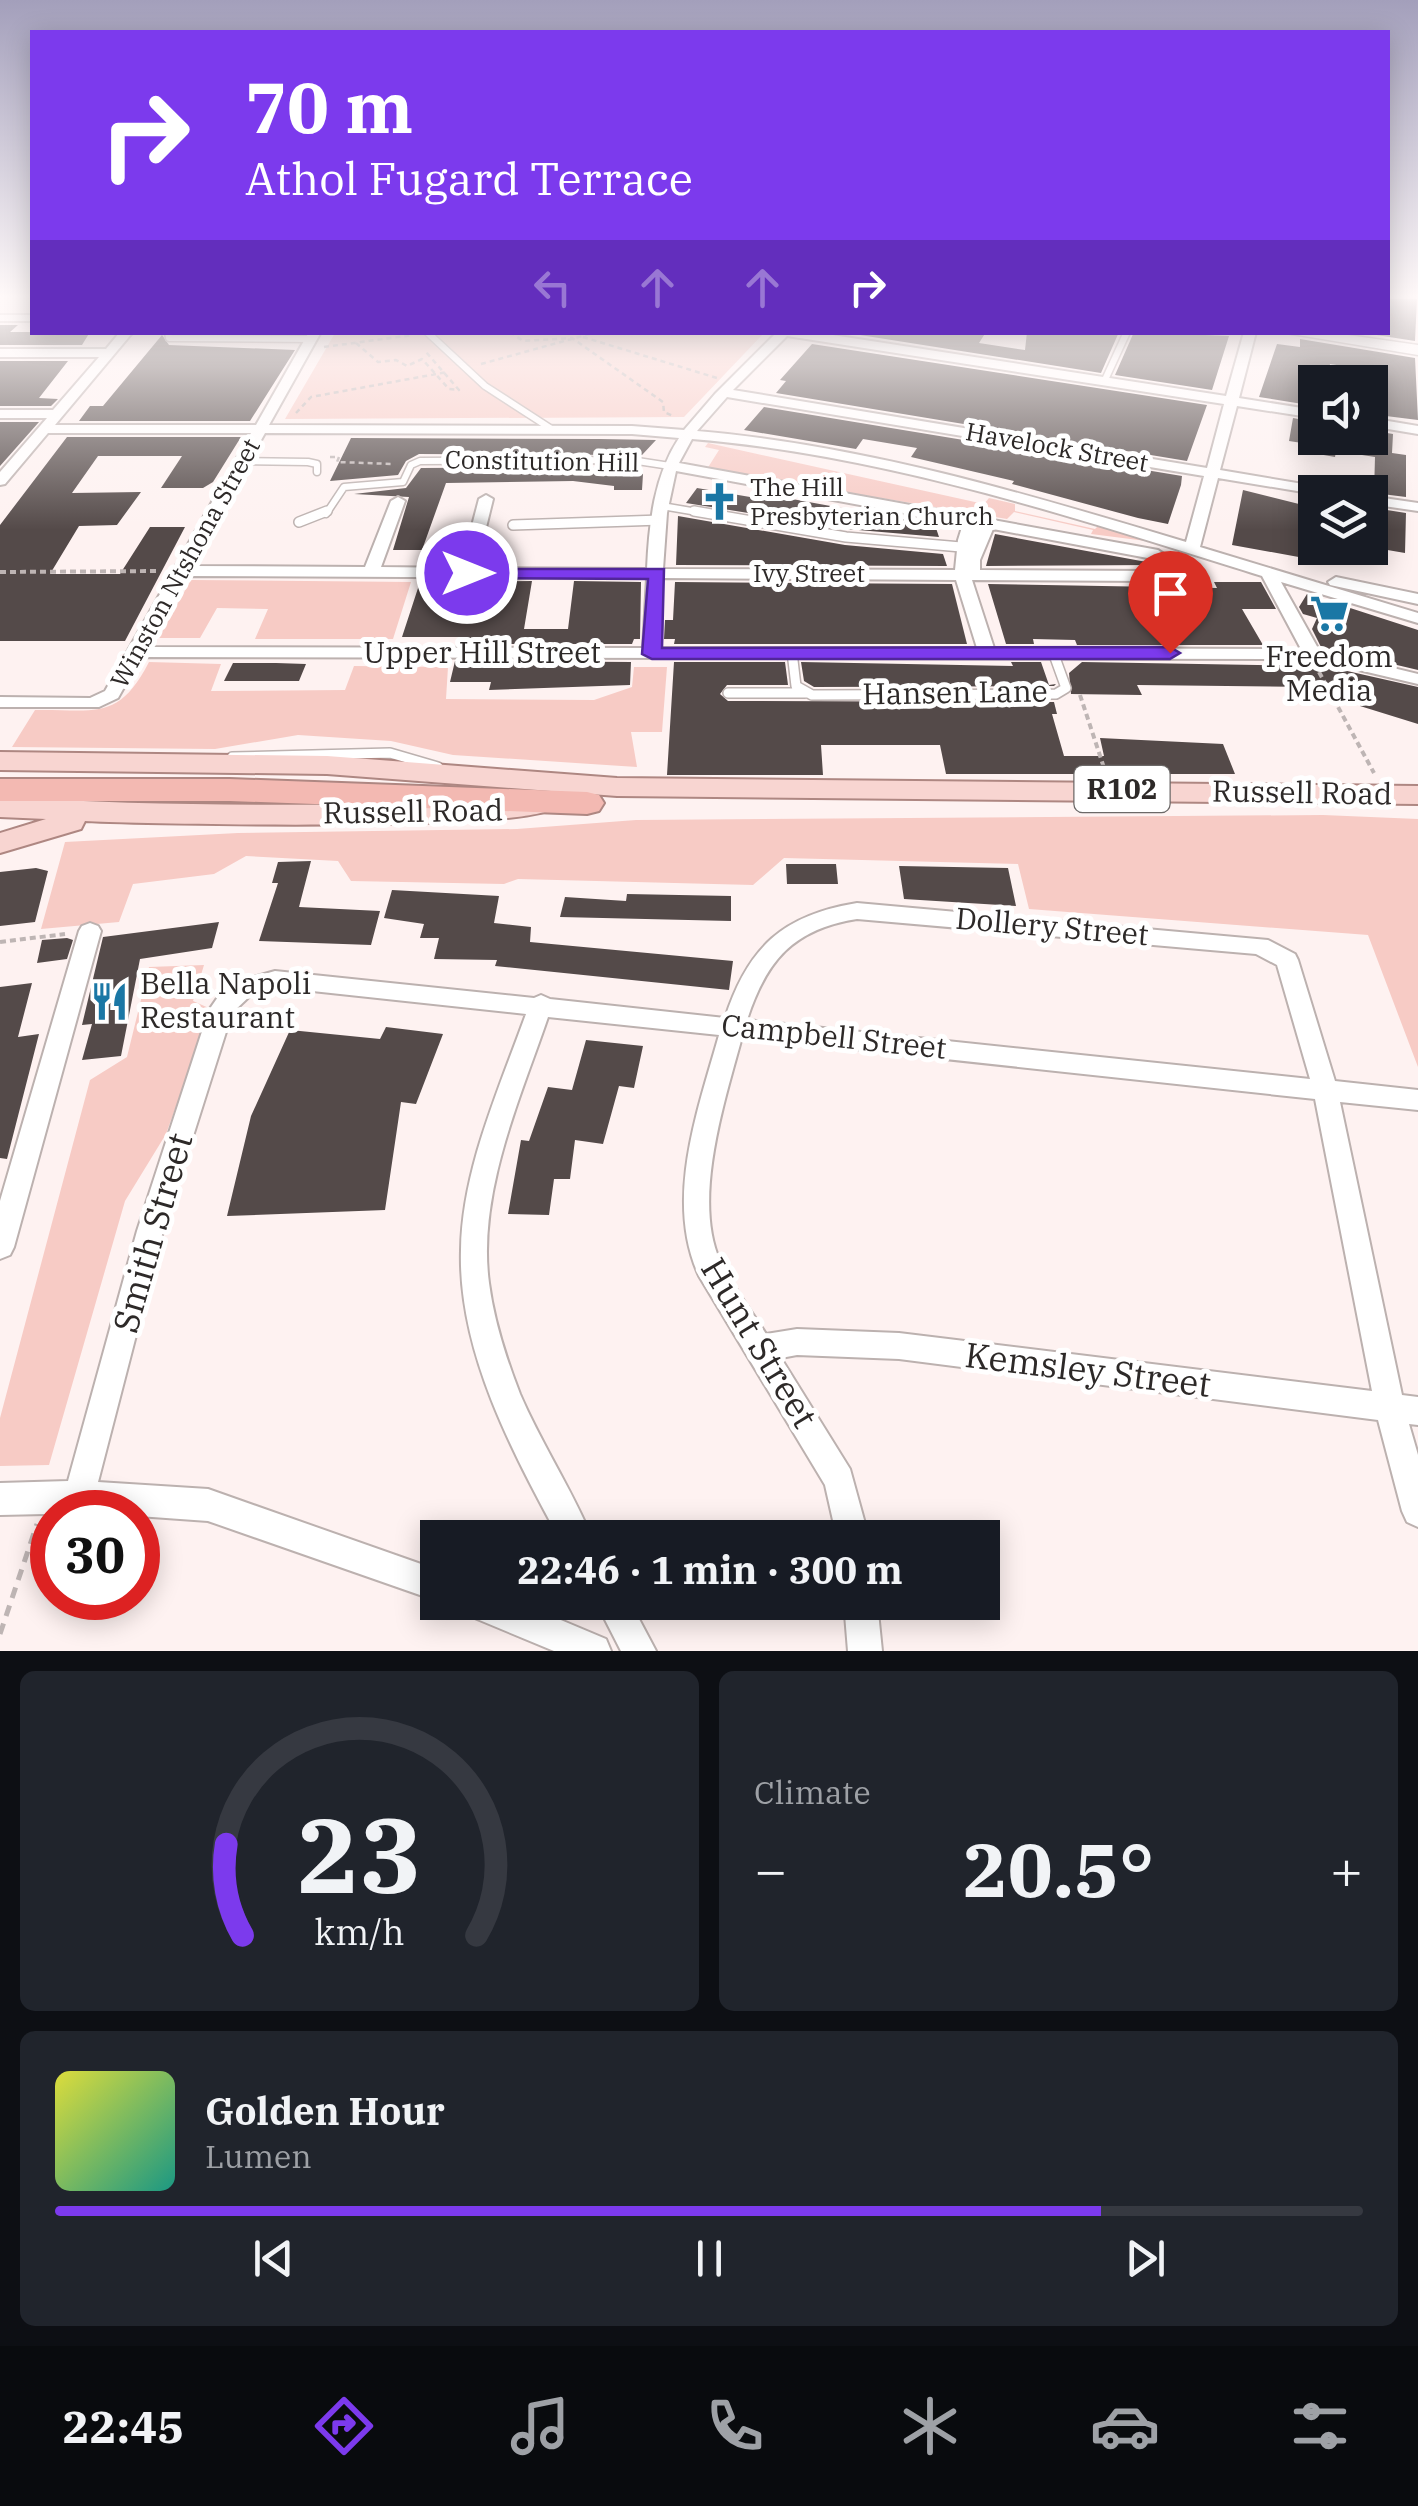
<!DOCTYPE html>
<meta charset="utf-8">
<style>
body{margin:0;font-family:"IBM Plex Serif",serif;background:#20242c;color:#f1f3f6;height:100vh;display:flex;flex-direction:column;font-size:38px;white-space:nowrap}
*{box-sizing:border-box;margin:0}
p{font-size:32px;color:#9ea1a6}
.icon{flex:none;width:55px;height:55px;fill:none;stroke:currentColor;stroke-width:2;stroke-linecap:round;stroke-linejoin:round}
.map{position:relative;height:1651px;overflow:hidden}
.sheet{display:flex;flex-direction:column;gap:20px;padding:20px;background:#0d0f14;flex:1}
.sheet>*{flex:none}
.banner{position:absolute;left:30px;top:30px;width:1360px;height:305px;border-radius:0px;box-shadow:0 5px 25px #0003;background:#7c3aed;color:#fff;overflow:hidden}
.buttons{position:absolute;left:1298px;top:365px;display:grid;gap:20px}
.buttons a{display:grid;place-items:center;width:90px;height:90px;border-radius:0px;background:#171b24;box-shadow:0 5px 25px #0003;font-size:50px}
.speed{position:absolute;left:30px;top:1490px;display:flex;gap:20px;font-size:50px;font-weight:700;text-align:center}
.speed>*{display:grid;place-content:center;width:130px;height:130px;border-radius:50%;background:#171b24;box-shadow:0 5px 25px #0003;line-height:1}
.speed .limit{border:15px solid #d22;background:#fff;color:#111}
.pin{position:absolute;display:grid;place-items:center;width:85px;height:85px;color:#fff;margin:-102px -42px;border-radius:50% 50% 50% 0;rotate:-45deg;box-shadow:0 0 10px #0007}
.pin .icon{rotate:45deg}
.me{position:absolute;width:110px;margin:-55px;rotate:90deg;stroke-linejoin:round;filter:drop-shadow(0 0 8px #0008)}
.turn{display:flex;align-items:center;gap:35px;height:210px;padding:0 50px;font-size:45px}
.turn .icon{width:130px;height:130px;stroke-width:2.5}
.turn b{display:block;font-size:70px;line-height:85px}
.lanes{display:flex;align-items:center;height:95px;padding:0 50px;background:#0003;justify-content:center;gap:50px;direction:ltr}
.lanes .off{opacity:.35}
.big{font-size:75px;font-weight:800;line-height:1.1}
.sheet .widget{flex:1;display:flex;flex-direction:column;justify-content:center;gap:15px;min-width:0;padding:0 35px;border-radius:15px;background:#20242c}
.sheet .dial{align-items:center;gap:0}
.dial svg{height:260px;overflow:visible;fill:none;stroke:#363941;stroke-width:7;stroke-linecap:round;text-anchor:middle}
.dial text{fill:#f1f3f6;stroke:none}
.song{display:flex;align-items:center;gap:30px}
.cover{width:120px;height:120px;border-radius:15px;background:linear-gradient(135deg,hsl(60 70% 55%),hsl(170 70% 35%))}
.played{height:10px;border-radius:5px;background:linear-gradient(90deg,#7c3aed 80%,#363941 80%)}
.keys{display:flex;justify-content:space-around;direction:ltr}
.heat{display:flex;justify-content:space-between;align-items:center;font-size:55px;direction:ltr}
.sheet .tiles{flex:1;display:grid;gap:20px;grid-template-columns:1fr 1fr}
.widget:last-child{grid-column:span 2}
.trip{position:absolute;left:420px;top:1520px;width:580px;height:100px;border-radius:0px;background:#171b24;box-shadow:0 5px 25px #0003;font-weight:800;line-height:100px;text-align:center}
.menu{display:flex;height:160px;justify-content:space-around;align-items:center;background:#090b0e;color:#9ea1a6}
.menu .icon{width:70px;height:70px}
.menu .active{color:#7c3aed}
.menu b{font-size:45px;color:#f1f3f6}
.map>svg:first-child{display:block}
</style>
<div class="map">
<svg width="1418" height="1651" viewBox="0 0 1418 1651">
<rect width="100%" height="100%" fill="#fef2f1"/>
<path fill="#f7cbc5" d="M335,333h429l-80,84 -399,2z
M708,443l276,61 5,-6 26,6v7l80,18 3,-3 56,16 -63,-8 2,-4 -79,-18 -7,7 -300,-50 12,-19 -14,-3z
M191,580l220,2 -18,57h-138l13,-30 -51,-1 -17,30h-42z
M149,662l72,2 -10,27 134,-1 9,-24 94,1 -2,32 148,1 38,-13 2,-20h33l-5,65h-31l6,35 -184,-12 -62,-14 -93,-6 -83,14 -203,-2 23,-37c60,-1 83,12 114,-48z
M1323,815l95,4v248l-50,-132 -339,-26 -11,-45 -234,-6 -31,27 -235,-6 -14,5 -153,-3 -13,-20 -92,-5 -32,18 -81,10 -14,38 -78,7 24,-87 173,-9 279,-4 119,-9z
M204,965l-11,36 18,8 -45,125 -41,67 -76,264 -49,1v-48l90,-338 37,-23 22,-90z"/>
<path fill="#544a49" d="M1388,299h29l-2,42 -58,-9h31z
M0,325h18l-8,7h80l-8,13h-82z
M841,332h145l-7,11 46,7 2,-18h92l-18,41z
M1134,332l95,4 -17,54 -97,-15z
M162,335l7,10 126,5 -45,71h-171l11,-15h13z
M1300,339l115,19 3,62 -48,-6v-44l-40,-6 -3,18h-12v24l-56,-9 18,-53 23,3z
M812,344l395,61 -20,56 -411,-68 10,-12 -6,-1z
M0,361h68l-29,37 19,1 -7,7h-51z
M764,407l418,69 -1,9 -13,39 -30,-6 -126,-34 2,-3 -103,-24 6,-9 -54,-9 -7,10 -112,-19z
M1293,418l22,4v23l-26,-4z
M0,422h39l-39,44z
M1370,430l23,4 -1,19 14,2v42l-32,-4 1,-36 -39,-6 -1,6 -17,-3v-16h52z
M67,437h174l-28,45 -10,6h-42l21,-32h-84l-26,37 69,-1 -24,33 -38,1 -29,48h70l30,-47h35l-60,114h-125v-116z
M351,438l249,1 56,1 -14,15 -223,-1 -13,7 -8,14 -68,6z
M630,467l13,7 -1,16h-28v-4l-41,-5 -127,2 -24,67h-29l16,-53 -55,-3 52,-6 15,-20z
M697,488l59,10 3,-5 176,32 4,12 -92,-8 -161,-26z
M1243,490l72,18v52l-83,-15z
M1374,508l32,5 -1,40 -35,-6z
M678,516l167,29 98,9 4,12 -271,-1z
M995,534l157,29 4,2 -170,1z
M532,581l-8,48h44l6,-48 67,1 -1,57h-6l-2,5h-172l2,-7h-60l18,-55z
M675,582l277,2 15,60h-293l1,-5h-11l1,-19h8z
M1214,582h47l15,27h-34l21,36h-186l-2,-5 -42,-1 1,5h-28l-18,-60 229,4z
M1307,594l111,36v40l-97,-23 -9,-18 5,-11 -14,-4 -4,-7z
M455,661l176,1 -1,23 -141,5 2,-8h-41z
M674,662h111l3,23h-61l-7,9 8,7 326,1 3,12h-5l12,42h40l-4,-18 123,6 12,30h-289l-6,-29h-119l2,30h-156z
M801,662l212,4 -2,-4h30l8,23 7,-1 -2,2 -240,1 -10,-6z
M1082,662l243,4 93,21v37l-58,-18 3,-6 -50,-8 -3,-5 -173,-2 5,10 -71,-1 -2,-21z
M233,663h43l30,1 -7,17h-75z
M311,861l-12,46 81,4 -9,34 -112,-4 19,-58h-6l6,-21z
M786,864h50l2,20h-51z
M899,866l109,2 8,38 -112,-7z
M36,868l12,3 -13,51 -35,4v-54z
M392,890l107,6 -5,27 37,4 -1,15 203,19 -4,29 -234,-24 2,-6 -63,-1 5,-21h-19l4,-14 -40,-6z
M627,894l104,2v25l-171,-4 5,-20 61,4z
M219,922l-7,26 -72,11 -19,97 -39,4 10,-36 -10,1 21,-88z
M67,938l6,2 -6,19 -30,4 5,-23z
M32,983l-14,54 21,-3 -32,125 -7,-1v-171z
M386,1027l57,7 -27,70 -15,-2 -16,108 -158,6 24,-100 39,-86 90,9z
M586,1040l57,6 -9,42 -15,-2 -16,58 -28,-4 -5,39h-16l-5,36 -41,-1 13,-74 8,1 19,-54 24,3z"/>
<g fill="none" stroke-linecap="round" stroke-linejoin="round">
<defs>
<path id="lane-far1" d="M168,332l1,6 142,1
M427,332l58,54 68,44
M1104,382l23,-50
M243,461l65,1 9,2v8
M662,506l47,8
M326,514l18,-27 59,-5 8,-17 9,-4 211,-1 39,6"/>
<path id="lane" d="M694,511l152,26 115,10
M299,522l28,-11
M513,525l148,-5
M792,652l4,34 16,9 244,-1 10,-6 -13,-36
M728,693h77
M232,757l158,-4 48,14"/>
<path id="street" d="M0,315h32v6h-32z
M120,332h13l-78,93h201l53,-93h12l-52,93 363,1 52,4 31,-36 62,-62h36l413,64 18,-64h12l-17,66 76,12v8l-78,-12 -17,64 107,18 7,4 -19,2 -97,-16 -18,69 218,66v10l-137,-41 38,68 99,24v10l-106,-25 -1171,-2 -23,41 -19,9h-99v-10l90,1 15,-7 146,-258h-203l-43,51 -5,1v-13l47,-54h-47v-8h53l46,-53h-99v-8h106zM787,336l437,68 -17,64 -474,-78zM727,397l477,79 -18,66c-159,-48 -322,-97 -489,-111zM265,433l367,1 47,4c-25,38 -30,85 -32,131l-171,-1 17,-69 -7,-4 -7,4 -18,69 -80,-1 24,-66 -7,-4 -7,4 -26,66 -174,-1zM692,439c195,16 384,79 570,137l39,73 -307,-1 -22,-68 179,1 19,-3 11,-12 -23,-16 -479,-87zM676,471l287,53 -5,16 -3,30 -292,-1 4,-56zM993,529l160,30 11,7 -13,5 -171,-1v-10zM186,576l461,2 -4,70 -496,-1zM662,578l294,2 21,68h-317z
M1370,418l48,8v8l-48,-8z
M1370,496l48,7v8l-48,-7z
M1336,577l82,17v10l-88,-19 -2,-3z
M857,903l411,37 27,14 3,6 37,121 83,9v20l-78,-8 62,293 16,2v28l-9,-1 9,31v72l-11,-5 -5,-11 -24,-91 -479,-61 -102,-4 -16,3 69,111 19,69h-32l-12,-53 -126,-209c-35,-76 -1,-166 20,-241l-171,-18c-28,82 -71,177 -59,266 5,38 17,75 31,111 21,49 51,94 72,144h-33c-47,-87 -101,-187 -98,-288 1,-80 38,-161 65,-236l-251,-27 -23,7 -20,19 -69,218 -65,251 110,7 230,81 2,32 -232,-81 -70,-5v-4l-138,3v-32l68,-2 69,-250 72,-221 9,-13 18,-15 39,-11 259,27 7,-3 9,4 175,19c23,-71 58,-103 132,-115zM857,919l399,35 21,11 33,114 -563,-59c19,-59 46,-91 110,-101zM742,1037l573,62 57,292 -473,-58 -102,-4 -31,5c-15,-24 -34,-48 -46,-73 -28,-62 5,-161 22,-224z
M90,923l8,3 3,5 -87,316 -4,8 -10,4v-58l79,-270 3,-5z
M461,1602h57l88,37 5,12h-57l-89,-37z
M596,1602h34l26,49h-35z
M844,1602h33l5,49h-34z"/>
<path id="secondary" d="M1280,332h47l91,13v10z"/>
<path id="primary" d="M0,752l327,4 290,22 801,8v18l-801,-8 -290,-22 -327,-4z
M0,797c150,9 300,9 451,6 22,0 92,-14 103,4 -16,25 -415,17 -469,14l-4,8 -81,24v-20l46,-14 -46,-2z"/>
<path id="highway" d="M0,779h230l357,13 12,3 5,8 -5,8 -12,3 -357,-13h-230z"/>
</defs>
<use href="#lane-far1" stroke="#bcb1af" stroke-width="9"/>
<use href="#lane" stroke="#bcb1af" stroke-width="12"/>
<use href="#street" stroke="#bcb1af" stroke-width="4"/>
<use href="#secondary" stroke="#bcb1af" stroke-width="3"/>
<use href="#primary" stroke="#ae8782" stroke-width="4"/>
<use href="#highway" stroke="#ae8782" stroke-width="4"/>
<path stroke="#beb5b4" stroke-width="2.5" stroke-dasharray="5 4" stroke-linecap="butt" d="M510,332l13,9 49,-3 91,64 1,10 9,4
M583,337l134,41
M356,343l22,19 18,-2 11,6 15,-7 27,30 10,1 -33,-38
M324,347l89,-12
M481,364l116,-32
M296,413l15,-16 136,-25
M330,457h9l-2,5 57,2"/>
<path stroke="#beb5b4" stroke-width="4" stroke-dasharray="6 4" stroke-linecap="butt" d="M0,572l160,-1
M1319,672l55,101
M1080,695l25,76
M0,942l65,-8"/>
<path stroke="#beb5b4" stroke-width="5" stroke-dasharray="11 8" stroke-linecap="butt" d="M0,1634l37,-110"/>
<use href="#lane-far1" stroke="#fff" stroke-width="6"/>
<use href="#lane" stroke="#fff" stroke-width="9"/>
<use href="#street" fill="#fff" fill-rule="evenodd"/>
<use href="#secondary" fill="#fff" fill-rule="evenodd"/>
<use href="#primary" fill="#f8d5d1" fill-rule="evenodd"/>
<use href="#highway" fill="#f3b9b2" fill-rule="evenodd"/>
</g>
<linearGradient id="sky" x2="0" y2="1"><stop stop-color="#a39fbb"/><stop offset="0.56" stop-color="#fff9f9"/><stop offset="1" stop-color="#fff9f9" stop-opacity="0"/></linearGradient>
<rect width="1418" height="530" fill="url(#sky)"/>
<path fill="#7c3aed" stroke="#51269a" stroke-width="2.5" d="M461,569h203l-2,79 508,-1 10,6 -10,6h-518l-10,-5 6,-75 -181,-1 -9,-5z"/>
<defs>
<symbol id="church-bare" viewBox="-9 -9 18 18"><path d="M-1.2-6h2.4v3.5h3.3v2.4h-3.3V6h-2.4V-.1h-3.3v-2.4h3.3Z" fill="#1a77a5" stroke="#fff" stroke-width="2.5" paint-order="stroke"/></symbol>
<symbol id="supermarket-bare" viewBox="-9 -9 18 18"><path d="M-6-5.5h2.5l.6 2H6L4.5 2H-2.5L-4.4-4H-6ZM-1.5 3.2a1.3 1.3 0 1 0 .1 0ZM3 3.2a1.3 1.3 0 1 0 .1 0Z" fill="#1a77a5" stroke="#fff" stroke-width="2.5" paint-order="stroke"/></symbol>
<symbol id="restaurant-bare" viewBox="-9 -9 18 18"><path d="M-5-6h1v4h1v-4h1v4h1v-4h1v5L-1.5 .5V6h-2V.5L-5-1ZM5-6V6H3V1.5H1.5Q1.5-4 5-6Z" fill="#1a77a5" stroke="#fff" stroke-width="2.5" paint-order="stroke"/></symbol>
</defs>
<g fill-rule="evenodd">
<use href="#church-bare" x="692" y="474" width="55" height="55"/>
<use href="#supermarket-bare" x="1302" y="586" width="55" height="55"/>
<use href="#restaurant-bare" x="82" y="974" width="55" height="55"/>
</g>
<g text-anchor="middle" stroke-width="10" stroke-linejoin="round" paint-order="stroke">
<g font-size="25" fill="#2d2928" stroke="#fff">
<text transform="translate(1057 447) rotate(10)" y="9">Havelock Street</text>
<text transform="translate(542 461) rotate(1)" y="9">Constitution Hill</text>
<text transform="translate(185 563) rotate(-61)" y="9">Winston Ntshona Street</text>
<text x="809" y="582">Ivy Street</text>
</g>
<g font-size="25" fill="#2d2928" stroke="#fff" text-anchor="start">
<text x="750" y="496">The Hill<tspan x="750" dy="29">Presbyterian Church</tspan></text>
</g>
<rect fill="#fff" stroke="#6c6968" stroke-width="2.5" x="1074.5" y="766" width="95" height="46" rx="8"/>
<g font-size="28" font-weight="bold" fill="#2d2928">
<text x="1122" y="799">R102</text>
</g>
<g font-size="30" fill="#2d2928" stroke="#fff">
<text x="482" y="663">Upper Hill Street</text>
<text transform="translate(955 693) rotate(-1)" y="10">Hansen Lane</text>
<text transform="translate(1302 793) rotate(1)" y="10">Russell Road</text>
<text transform="translate(413 812) rotate(-1)" y="10">Russell Road</text>
<text transform="translate(1052 927) rotate(5)" y="10">Dollery Street</text>
<text transform="translate(834 1037) rotate(6)" y="10">Campbell Street</text>
</g>
<g font-size="30" fill="#2d2928" stroke="#fff">
<text x="1329" y="667">Freedom<tspan x="1329" dy="34">Media</tspan></text>
<text x="140" y="994" text-anchor="start">Bella Napoli<tspan x="140" dy="34">Restaurant</tspan></text>
</g>
<g font-size="35" fill="#2d2928" stroke="#fff">
<text transform="translate(153 1233) rotate(-74)" y="12">Smith Street</text>
<text transform="translate(759 1343) rotate(59)" y="12">Hunt Street</text>
<text transform="translate(1088 1370) rotate(7)" y="12">Kemsley Street</text>
</g>
</g>
</svg>
<div class="buttons">
<a><svg class="icon" aria-label="sound" viewBox="0 0 24 24"><path d="M4 9h4l5-4v14l-5-4H4zM17 9q2 3 0 6"/></svg></a>
<a><svg class="icon" aria-label="layers" viewBox="0 0 24 24"><path d="M12 4l9 5-9 5-9-5zM3 14l9 5 9-5"/></svg></a>
</div>
<div class="speed"><div class="limit">30</div></div>
<div class="pin" style="left:1170px;top:653px;background:#d93025"><svg class="icon" aria-label="arrive" viewBox="0 0 24 24"><path d="M6 21V4h12l-3 4 3 4H6"/></svg></div>
<svg class="me" style="left:467px;top:573px" viewBox="-20 -20 40 40"><circle r="17" fill="#7c3aed" stroke="#fff" stroke-width="3"/><path d="M0-11L8 9 0 5-8 9z" fill="#fff"/></svg>
<div class="trip">22:46 · 1 min · 300 m</div>
<div class="banner">
<div class="turn"><svg class="icon" aria-label="right" viewBox="0 0 24 24"><path d="M7 20v-9h11M14 6l5 5-5 5"/></svg><div><b>70 m</b>Athol Fugard Terrace</div></div>
<div class="lanes"><svg class="icon off" aria-label="left" viewBox="0 0 24 24"><path d="M17 20v-9H6M10 6l-5 5 5 5"/></svg><svg class="icon off" aria-label="ahead" viewBox="0 0 24 24"><path d="M12 20V5M6 11l6-6 6 6"/></svg><svg class="icon off" aria-label="ahead" viewBox="0 0 24 24"><path d="M12 20V5M6 11l6-6 6 6"/></svg><svg class="icon" aria-label="right" viewBox="0 0 24 24"><path d="M7 20v-9h11M14 6l5 5-5 5"/></svg></div>
</div>
</div>
<section class="sheet">
<div class="tiles">
<div class="widget dial"><svg viewBox="0 0 100 80">
<path d="M14 69A42 42 0 1 1 86 69"/>
<path d="M14 69A42 42 0 0 1 9 41" stroke="#7c3aed"/>
<text x="50" y="56" font-size="32" font-weight="700">23</text>
<text x="50" y="72" font-size="11">km/h</text>
</svg></div>
<div class="widget"><p>Climate</p>
<div class="heat"><a>−</a><b class="big">20.5°</b><a>+</a></div>
</div>
<div class="widget">
<div class="song"><i class="cover"></i><div><b>Golden Hour</b><p>Lumen</p></div></div>
<div class="played"></div>
<div class="keys"><svg class="icon" aria-label="previous" viewBox="0 0 24 24"><path d="M18 5L8 12l10 7zM5 5v14"/></svg><svg class="icon" aria-label="pause" viewBox="0 0 24 24"><path d="M8 5v14M16 5v14"/></svg><svg class="icon" aria-label="next" viewBox="0 0 24 24"><path d="M6 5l10 7-10 7zM19 5v14"/></svg></div>
</div>
</div>
</section>
<nav class="menu">
<b>22:45</b>
<svg class="icon active" aria-label="directions" viewBox="0 0 24 24"><path d="M12 3l9 9-9 9-9-9zM9 14v-3h6M13 9l2 2-2 2"/></svg>
<svg class="icon" aria-label="music" viewBox="0 0 24 24"><path d="M9 18V5l10-2v13"/><circle cx="6" cy="18" r="3"/><circle cx="16" cy="16" r="3"/></svg>
<svg class="icon" aria-label="phone" viewBox="0 0 24 24"><path d="M5 4h4l2 5-3 2q2 4 5 5l2-3 5 2v4C11 20 4 13 5 4z"/></svg>
<svg class="icon" aria-label="climate" viewBox="0 0 24 24"><path d="M12 3v18M4 7l16 10M4 17L20 7"/></svg>
<svg class="icon" aria-label="car" viewBox="0 0 24 24"><path d="M5 17H2v-5l4-1 3-4h7l3 4 3 1v5h-3M9 17h6M6 11h13"/><circle cx="7" cy="17" r="2"/><circle cx="17" cy="17" r="2"/></svg>
<svg class="icon" aria-label="filters" viewBox="0 0 24 24"><path d="M4 7h16M4 17h16"/><circle cx="9" cy="7" r="2"/><circle cx="15" cy="17" r="2"/></svg>
</nav>
